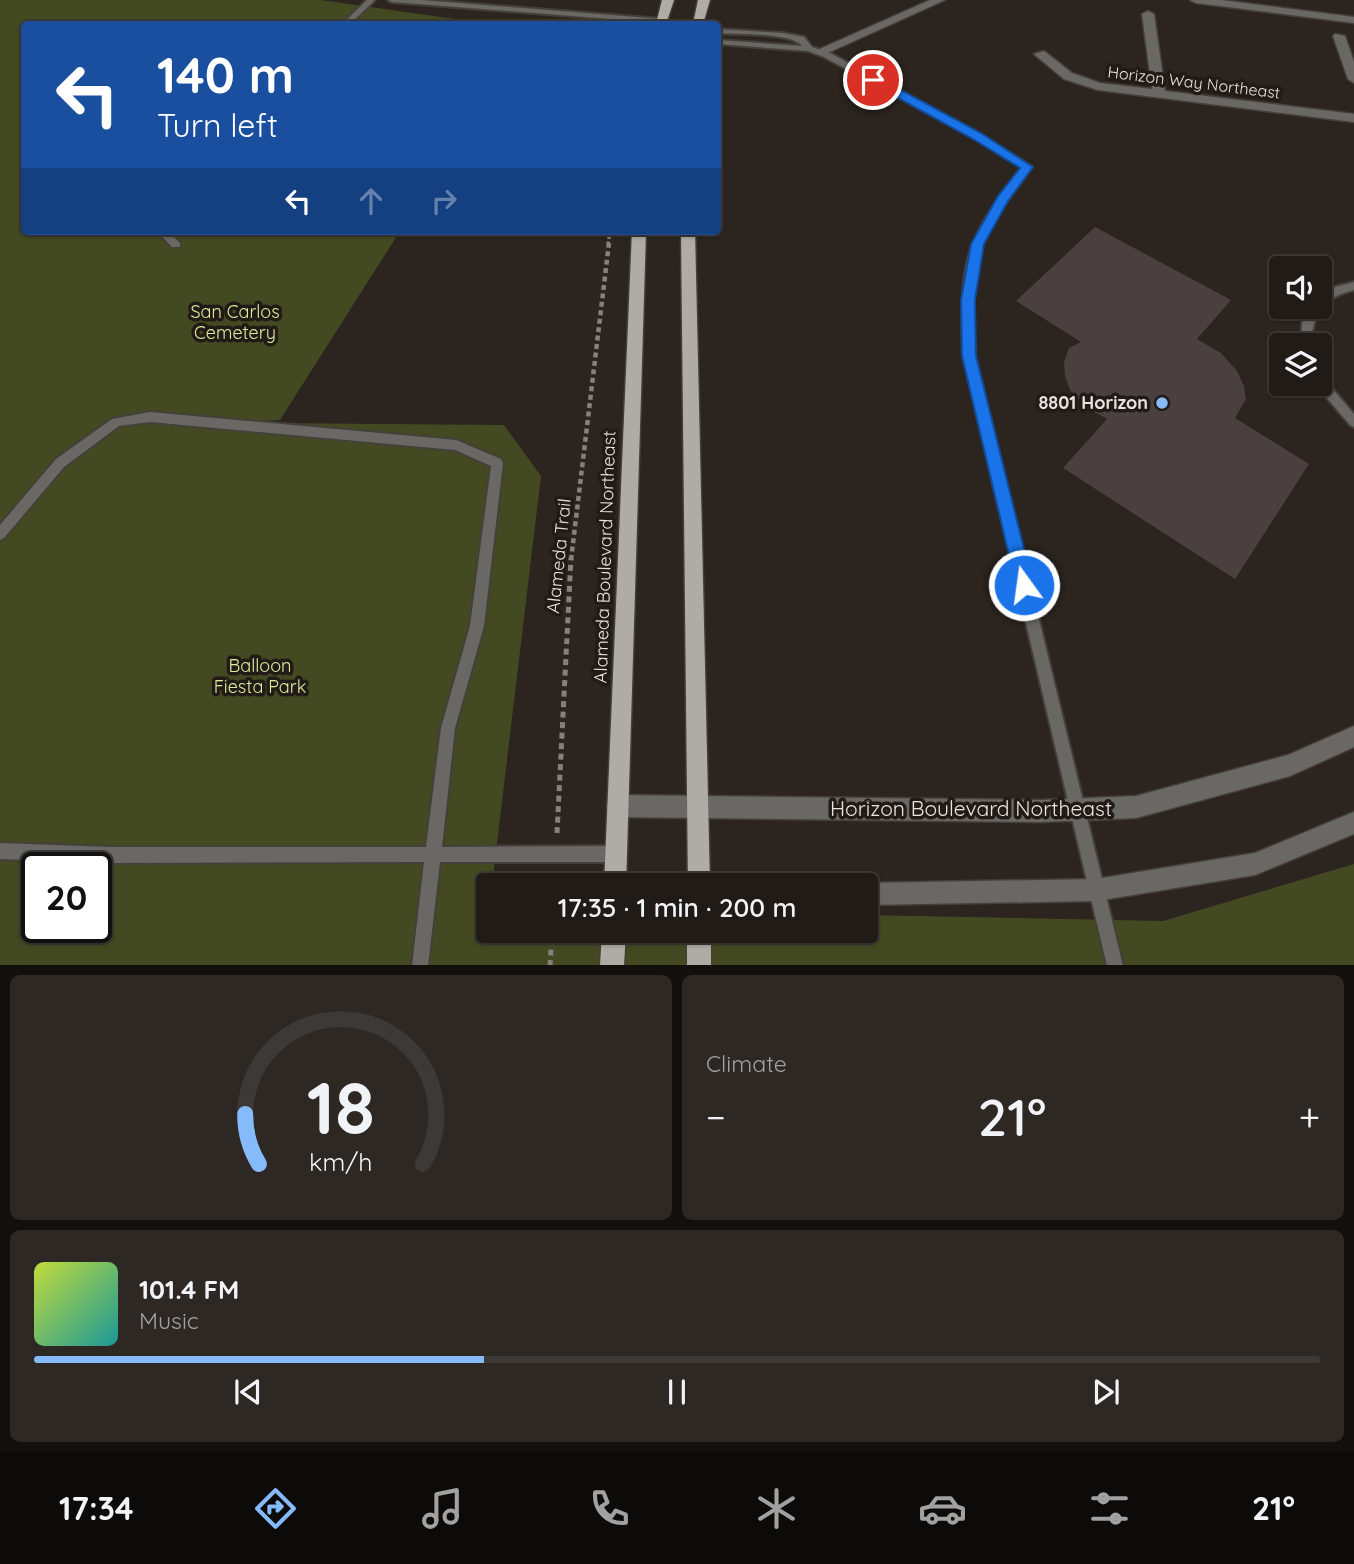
<!DOCTYPE html>
<meta charset="utf-8">
<style>
body{margin:0;font-family:Quicksand,sans-serif;background:#2d2824;color:#f1f3f6;height:100vh;display:flex;flex-direction:column;font-size:26px;white-space:nowrap}
*{box-sizing:border-box;margin:0}
p{font-size:23px;color:#a2a1a1}
.icon{flex:none;width:38px;height:38px;fill:none;stroke:currentColor;stroke-width:2;stroke-linecap:round;stroke-linejoin:round}
.map{position:relative;height:965px;overflow:hidden}
.drawer{display:flex;flex-direction:column;gap:10px;padding:10px;background:#120f0d;flex:1}
.drawer>*{flex:none}
.hud{position:absolute;left:21px;top:21px;width:700px;height:214px;border-radius:7px;box-shadow:0 2px 5px #0004,0 0 0 2px #3d3936;background:#1a4fa0;color:#fff;overflow:hidden}
.buttons{position:absolute;left:1269px;top:256px;display:grid;gap:14px}
.buttons a{display:grid;place-items:center;width:63px;height:63px;border-radius:7px;background:#201b17;box-shadow:0 2px 5px #0004,0 0 0 2px #3d3936;font-size:35px}
.speed{position:absolute;left:21px;top:852px;display:flex;gap:14px;font-size:35px;font-weight:700;text-align:center}
.speed>*{display:grid;place-content:center;width:91px;height:91px;border-radius:50%;background:#201b17;box-shadow:0 2px 5px #0004,0 0 0 2px #3d3936;line-height:1}
.speed .limit{border:4px solid #111;border-radius:10px;background:#fff;color:#111}
.pin{position:absolute;display:grid;place-items:center;width:60px;height:60px;color:#fff;margin:-30px;border:4px solid #fff;border-radius:50%;box-shadow:0 2px 7px #0007}
.me{position:absolute;width:77px;margin:-38px;rotate:346deg;stroke-linejoin:round;filter:drop-shadow(0 0 5px #0008)}
.turn{display:flex;align-items:center;gap:24px;height:147px;padding:0 21px;font-size:32px}
.turn .icon{width:91px;height:91px;stroke-width:2.5}
.turn b{display:block;font-size:49px;line-height:60px}
.lanes{display:flex;align-items:center;height:66px;padding:0 21px;background:#0003;justify-content:center;gap:35px;direction:ltr}
.lanes .off{opacity:.35}
.big{font-size:52px;font-weight:600;line-height:1.1}
.drawer .widget{flex:1;display:flex;flex-direction:column;justify-content:center;gap:10px;min-width:0;padding:0 24px;border-radius:10px;background:#2d2824}
.drawer .dial{align-items:center;gap:0}
.dial svg{height:182px;overflow:visible;fill:none;stroke:#3d3936;stroke-width:7;stroke-linecap:round;text-anchor:middle}
.dial text{fill:#f1f3f6;stroke:none}
.song{display:flex;align-items:center;gap:21px}
.cover{width:84px;height:84px;border-radius:10px;background:linear-gradient(135deg,hsl(70 70% 55%),hsl(180 70% 35%))}
.played{height:7px;border-radius:4px;background:linear-gradient(90deg,#86bbfb 35%,#3d3936 35%)}
.keys{display:flex;justify-content:space-around;direction:ltr}
.heat{display:flex;justify-content:space-between;align-items:center;font-size:38px;direction:ltr}
.drawer .tiles{flex:1;display:grid;gap:10px;grid-template-columns:1fr 1fr}
.widget:last-child{grid-column:span 2}
.trip{position:absolute;left:476px;top:873px;width:402px;height:70px;border-radius:7px;background:#201b17;box-shadow:0 2px 5px #0004,0 0 0 2px #3d3936;font-weight:600;line-height:70px;text-align:center}
.tabs{display:flex;height:112px;justify-content:space-around;align-items:center;background:#0d0b09;color:#a2a1a1}
.tabs .icon{width:49px;height:49px}
.tabs .selected{color:#86bbfb}
.tabs b{font-size:32px;color:#f1f3f6}
.map>svg:first-child{display:block}
</style>
<div class="map">
<svg width="1354" height="966" viewBox="0 0 1354 966">
<rect width="100%" height="100%" fill="#2b241f"/>
<path fill="#434a22" fill-rule="evenodd" d="M0,0h321l169,24h-466v207h376l-120,189 -24,1 9,2 239,2 37,51 -49,409 -4,1v45h378v-16l297,6 191,-57v101h-1354zM37,868h59v60h-59z"/>
<path fill="#4a4040" d="M1095,227l136,73 -34,39 24,14 16,18 7,15 2,13 -11,19 74,46 -74,115 -172,-111 44,-49 -22,-12 -15,-17 -5,-14 -1,-14 5,-14 12,-6 -65,-41z"/>
<g fill="none" stroke-linecap="round" stroke-linejoin="round">
<defs>
<path id="service" d="M367,0h8l-25,24h-8z
M388,0h34l240,19 13,5 -283,-22z
M718,29l65,4 21,4 8,10 18,6 150,81 52,33c-17,24 -37,47 -48,74 -15,36 -11,77 -9,115l148,610h-16l-144,-610c-1,-34 -3,-71 7,-104 10,-31 32,-58 52,-84l-48,-30 -150,-81 -16,-6 -90,-7v-4l84,6c-11,-14 -65,-11 -84,-13z
M157,231h11l12,12v4h-8z
M1354,282v8c-33,9 -41,22 -43,55h-10l1,-22 8,-17h10v-9l15,-10z
M1320,378l4,1 30,35v13l-4,-2 -34,-40 -1,-2h5z
M150,412l306,28 45,19 2,4 -19,163 -29,102 -13,119 174,-1 6,2 2,6 -2,6 -6,2h-176l-12,104h-16l12,-104 -313,1 -111,-4v-16l111,4h315l15,-119 29,-102 21,-160 -36,-16 -305,-28 -31,4 -55,41 -60,71 -4,2v-15l56,-66 56,-40z"/>
<path id="minor" d="M930,0h15l-122,55 -10,-3z
M1190,0h32l132,17v6l-158,-20z
M1148,11l6,3 11,77 189,23v8l-256,-32 -34,-11 -30,-25 10,-3 28,22 28,10 52,6 -10,-75z
M1335,34l10,2 9,26v21l-6,-4 -15,-43z
M1354,726v21l-64,29 -154,42 -95,4 -423,-5 -8,-3 -3,-8 3,-8 8,-3 423,5 95,-4 152,-41z
M1354,812v22l-99,41 -159,26 -230,4v-19h-7l7,-3 230,-4 159,-26z"/>
<path id="primary" d="M662,0h12l-8,24h-10z
M698,0h12l-7,24h-10z
M632,231h14l-20,655h-22z
M681,231h14l15,655h-22z
M602,931h24l-2,35h-24z
M687,931h24v35h-24z"/>
</defs>
<use href="#service" stroke="#453f3a" stroke-width="4"/>
<use href="#minor" stroke="#453f3a" stroke-width="3"/>
<use href="#primary" stroke="#453f3a" stroke-width="3"/>
<path stroke="#87817d" stroke-width="3.5" stroke-dasharray="3.5 2.5" stroke-linecap="butt" d="M608,245l2,-14"/>
<path stroke="#87817d" stroke-width="4.5" stroke-dasharray="5 3.5" stroke-linecap="butt" d="M571,560l38,-317"/>
<path stroke="#87817d" stroke-width="5" stroke-dasharray="6 4.5" stroke-linecap="butt" d="M557,833l14,-275
M550,966l2,-35"/>
<use href="#service" fill="#6a6865" fill-rule="evenodd"/>
<use href="#minor" fill="#6a6865" fill-rule="evenodd"/>
<use href="#primary" fill="#afaca5" fill-rule="evenodd"/>
</g>
<path fill="#1a73e8" stroke="#114b97" stroke-width="2" d="M869,77h8l104,56 52,34 -25,34 -24,43 -9,56 1,56 57,229 -2,5 -7,3 -6,-3 -2,-5 -54,-229 -1,-56 10,-56 27,-48 22,-28 -47,-29 -104,-57z"/>
<circle fill="#86bbfb" stroke="#211a16" stroke-width="2.5" cx="1162" cy="403" r="7"/>
<g text-anchor="middle" stroke-width="7" stroke-linejoin="round" paint-order="stroke">
<g font-size="16" fill="#e8e3e0" stroke="#211a16">
<text transform="translate(1194 82) rotate(7)" y="6">Horizon Way Northeast</text>
</g>
<g font-size="18" fill="#daeb9a" stroke="#211a16">
<text x="235" y="318">San Carlos<tspan x="235" dy="21">Cemetery</tspan></text>
<text x="260" y="672">Balloon<tspan x="260" dy="21">Fiesta Park</tspan></text>
</g>
<g font-size="18" font-weight="bold" fill="#e8e3e0" stroke="#211a16" text-anchor="end">
<text x="1148" y="409">8801 Horizon</text>
</g>
<g font-size="18" fill="#e8e3e0" stroke="#211a16">
<text transform="translate(559 556) rotate(-84)" y="6">Alameda Trail</text>
<text transform="translate(605 557) rotate(-88)" y="6">Alameda Boulevard Northeast</text>
</g>
<g font-size="21" fill="#e8e3e0" stroke="#211a16">
<text x="971" y="816">Horizon Boulevard Northeast</text>
</g>
</g>
</svg>
<div class="buttons">
<a><svg class="icon" aria-label="sound" viewBox="0 0 24 24"><path d="M4 9h4l5-4v14l-5-4H4zM17 9q2 3 0 6"/></svg></a>
<a><svg class="icon" aria-label="layers" viewBox="0 0 24 24"><path d="M12 4l9 5-9 5-9-5zM3 14l9 5 9-5"/></svg></a>
</div>
<div class="speed"><div class="limit">20</div></div>
<div class="pin" style="left:873px;top:80px;background:#d93025"><svg class="icon" aria-label="arrive" viewBox="0 0 24 24"><path d="M6 21V4h12l-3 4 3 4H6"/></svg></div>
<svg class="me" style="left:1024px;top:585px" viewBox="-20 -20 40 40"><circle r="17" fill="#1a73e8" stroke="#fff" stroke-width="3"/><path d="M0-11L8 9 0 5-8 9z" fill="#fff"/></svg>
<div class="trip">17:35 · 1 min · 200 m</div>
<div class="hud">
<div class="turn"><svg class="icon" aria-label="left" viewBox="0 0 24 24"><path d="M17 20v-9H6M10 6l-5 5 5 5"/></svg><div><b>140 m</b>Turn left</div></div>
<div class="lanes"><svg class="icon" aria-label="left" viewBox="0 0 24 24"><path d="M17 20v-9H6M10 6l-5 5 5 5"/></svg><svg class="icon off" aria-label="ahead" viewBox="0 0 24 24"><path d="M12 20V5M6 11l6-6 6 6"/></svg><svg class="icon off" aria-label="right" viewBox="0 0 24 24"><path d="M7 20v-9h11M14 6l5 5-5 5"/></svg></div>
</div>
</div>
<section class="drawer">
<div class="tiles">
<div class="widget dial"><svg viewBox="0 0 100 80">
<path d="M14 69A42 42 0 1 1 86 69"/>
<path d="M14 69A42 42 0 0 1 8 47" stroke="#86bbfb"/>
<text x="50" y="56" font-size="32" font-weight="700">18</text>
<text x="50" y="72" font-size="11">km/h</text>
</svg></div>
<div class="widget"><p>Climate</p>
<div class="heat"><a>−</a><b class="big">21°</b><a>+</a></div>
</div>
<div class="widget">
<div class="song"><i class="cover"></i><div><b>101.4 FM</b><p>Music</p></div></div>
<div class="played"></div>
<div class="keys"><svg class="icon" aria-label="previous" viewBox="0 0 24 24"><path d="M18 5L8 12l10 7zM5 5v14"/></svg><svg class="icon" aria-label="pause" viewBox="0 0 24 24"><path d="M8 5v14M16 5v14"/></svg><svg class="icon" aria-label="next" viewBox="0 0 24 24"><path d="M6 5l10 7-10 7zM19 5v14"/></svg></div>
</div>
</div>
</section>
<nav class="tabs">
<b>17:34</b>
<svg class="icon selected" aria-label="directions" viewBox="0 0 24 24"><path d="M12 3l9 9-9 9-9-9zM9 14v-3h6M13 9l2 2-2 2"/></svg>
<svg class="icon" aria-label="music" viewBox="0 0 24 24"><path d="M9 18V5l10-2v13"/><circle cx="6" cy="18" r="3"/><circle cx="16" cy="16" r="3"/></svg>
<svg class="icon" aria-label="phone" viewBox="0 0 24 24"><path d="M5 4h4l2 5-3 2q2 4 5 5l2-3 5 2v4C11 20 4 13 5 4z"/></svg>
<svg class="icon" aria-label="climate" viewBox="0 0 24 24"><path d="M12 3v18M4 7l16 10M4 17L20 7"/></svg>
<svg class="icon" aria-label="car" viewBox="0 0 24 24"><path d="M5 17H2v-5l4-1 3-4h7l3 4 3 1v5h-3M9 17h6M6 11h13"/><circle cx="7" cy="17" r="2"/><circle cx="17" cy="17" r="2"/></svg>
<svg class="icon" aria-label="filters" viewBox="0 0 24 24"><path d="M4 7h16M4 17h16"/><circle cx="9" cy="7" r="2"/><circle cx="15" cy="17" r="2"/></svg>
<b>21°</b>
</nav>
